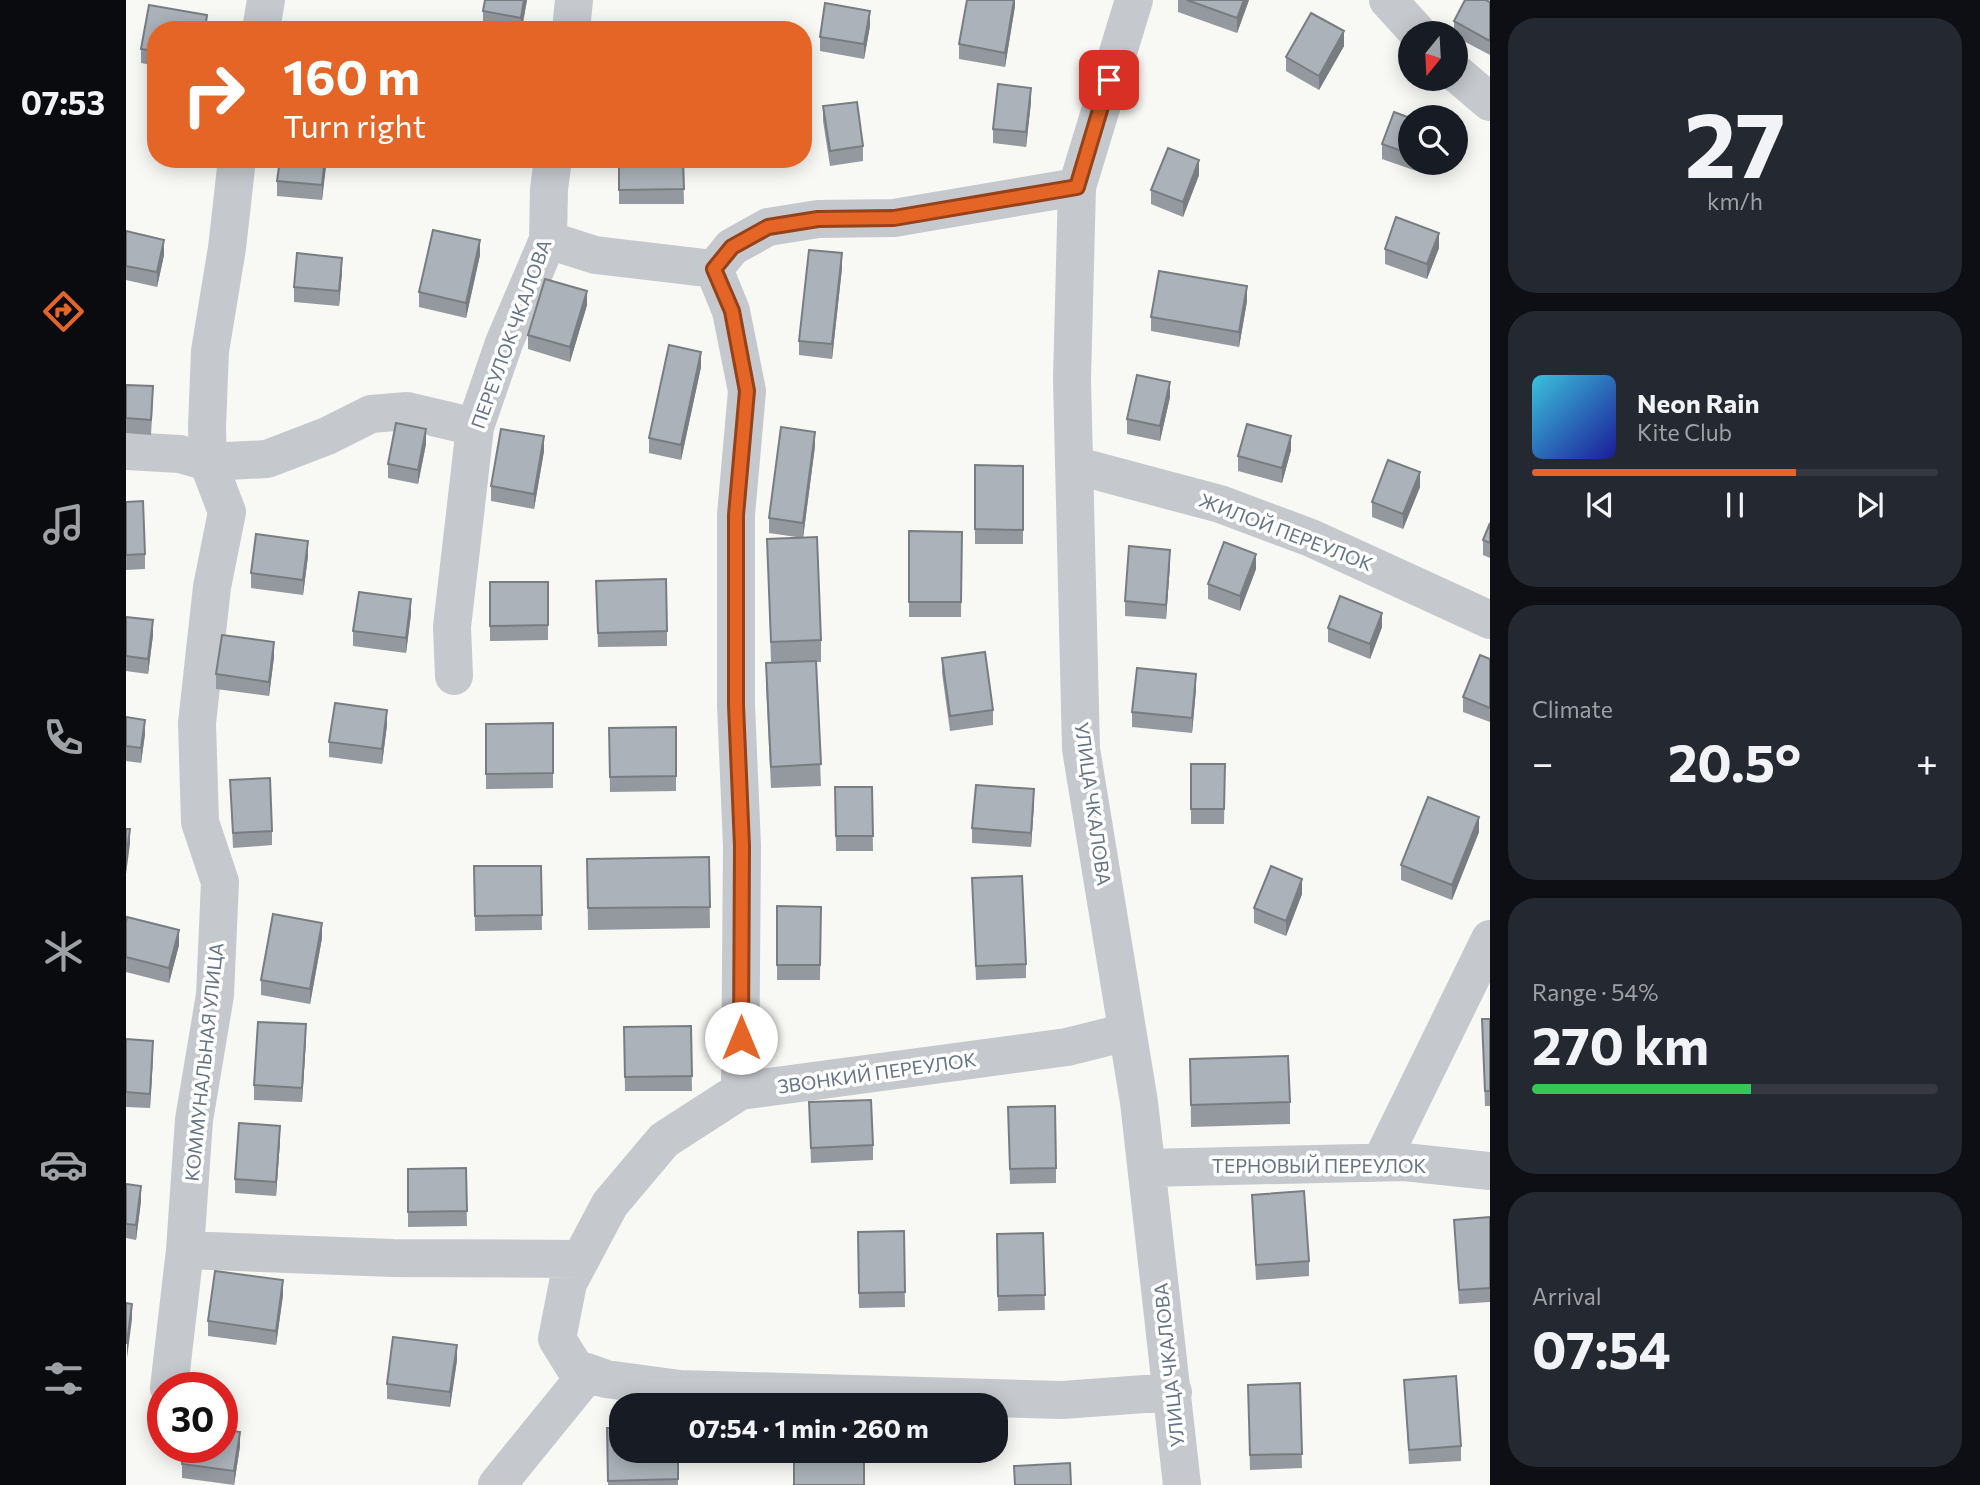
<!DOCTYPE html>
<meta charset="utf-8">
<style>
body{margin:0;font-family:Commissioner,sans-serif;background:#242831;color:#f1f3f6;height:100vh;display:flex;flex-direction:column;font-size:26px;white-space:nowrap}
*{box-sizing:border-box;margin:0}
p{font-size:23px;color:#9ea1a6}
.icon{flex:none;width:38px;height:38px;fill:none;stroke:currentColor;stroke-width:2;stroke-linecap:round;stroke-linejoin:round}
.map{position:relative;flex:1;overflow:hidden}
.details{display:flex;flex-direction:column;gap:18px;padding:18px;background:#0d0f14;width:490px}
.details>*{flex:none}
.banner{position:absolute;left:21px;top:21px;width:665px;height:147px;border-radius:28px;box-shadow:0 4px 18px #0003;background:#e56527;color:#fff;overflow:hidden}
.needle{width:46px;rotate:198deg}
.buttons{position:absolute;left:1272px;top:21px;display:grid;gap:14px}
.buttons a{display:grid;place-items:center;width:70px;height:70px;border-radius:50%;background:#171b24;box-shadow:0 4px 18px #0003;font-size:35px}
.speed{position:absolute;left:21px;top:1372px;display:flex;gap:14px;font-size:35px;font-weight:700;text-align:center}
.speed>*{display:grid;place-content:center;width:91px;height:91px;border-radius:50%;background:#171b24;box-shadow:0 4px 18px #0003;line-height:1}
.speed .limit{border:10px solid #d22;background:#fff;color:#111}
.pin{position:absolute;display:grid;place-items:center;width:60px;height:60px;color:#fff;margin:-30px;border-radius:14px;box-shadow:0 4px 10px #0006}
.me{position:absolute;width:77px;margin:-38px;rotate:0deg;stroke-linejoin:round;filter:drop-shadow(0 0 5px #0008)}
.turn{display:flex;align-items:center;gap:24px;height:147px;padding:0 21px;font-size:32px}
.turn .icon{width:91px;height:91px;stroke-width:2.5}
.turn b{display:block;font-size:49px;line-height:60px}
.big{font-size:52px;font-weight:700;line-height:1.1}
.details .card{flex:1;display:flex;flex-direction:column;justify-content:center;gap:10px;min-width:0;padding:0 24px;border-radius:28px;background:#242831}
.details .dial{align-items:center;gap:0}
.dial b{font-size:91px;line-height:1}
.song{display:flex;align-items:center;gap:21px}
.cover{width:84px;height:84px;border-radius:10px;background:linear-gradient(135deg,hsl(190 70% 55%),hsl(240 70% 35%))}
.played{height:7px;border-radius:4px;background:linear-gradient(90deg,#e56527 65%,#363941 65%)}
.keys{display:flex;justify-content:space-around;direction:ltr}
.heat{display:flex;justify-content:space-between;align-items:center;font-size:38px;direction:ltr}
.charge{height:10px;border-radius:5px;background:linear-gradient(90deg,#34c759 54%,#363941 0)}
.trip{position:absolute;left:483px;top:1393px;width:399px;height:70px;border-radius:28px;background:#171b24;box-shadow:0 4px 18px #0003;font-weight:700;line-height:70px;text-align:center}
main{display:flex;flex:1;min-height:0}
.tabs{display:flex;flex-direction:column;width:126px;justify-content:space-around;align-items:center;background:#090b0e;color:#9ea1a6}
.tabs .icon{width:49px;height:49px}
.tabs .on{color:#e56527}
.tabs b{font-size:32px;color:#f1f3f6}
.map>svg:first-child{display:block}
</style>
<main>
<nav class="tabs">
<b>07:53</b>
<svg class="icon on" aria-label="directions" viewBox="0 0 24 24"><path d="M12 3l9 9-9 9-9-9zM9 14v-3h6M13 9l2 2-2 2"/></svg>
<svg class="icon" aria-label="music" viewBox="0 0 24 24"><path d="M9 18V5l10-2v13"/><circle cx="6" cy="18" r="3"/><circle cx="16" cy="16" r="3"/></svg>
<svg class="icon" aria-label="phone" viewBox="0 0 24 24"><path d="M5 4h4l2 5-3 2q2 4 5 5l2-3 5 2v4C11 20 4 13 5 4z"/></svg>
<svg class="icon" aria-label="climate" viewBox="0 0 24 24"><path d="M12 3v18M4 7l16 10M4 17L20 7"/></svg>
<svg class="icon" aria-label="car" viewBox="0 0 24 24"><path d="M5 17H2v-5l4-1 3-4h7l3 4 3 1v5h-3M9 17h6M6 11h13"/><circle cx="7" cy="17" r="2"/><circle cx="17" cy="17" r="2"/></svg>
<svg class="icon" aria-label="filters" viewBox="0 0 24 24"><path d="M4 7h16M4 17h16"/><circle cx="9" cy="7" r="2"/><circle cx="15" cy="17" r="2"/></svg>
</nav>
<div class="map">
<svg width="1364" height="1485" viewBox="0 0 1364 1485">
<rect width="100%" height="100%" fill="#f8f8f5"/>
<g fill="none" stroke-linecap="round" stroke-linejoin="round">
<path stroke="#c5c8cc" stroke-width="38" d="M1008,0l-57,187 -5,192 9,370 58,353 43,383
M1262,0l30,33
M135,30l5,-30
M445,30l3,-30
M1330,73l34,29
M422,240l47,15 119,14 18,-22 36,-20 50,-8 76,-1 183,-31
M588,269l17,42 16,80 -11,124v190l6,141 -2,245
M0,451l54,3 28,8 59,-3 60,-23 44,-22 36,-3 68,16
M948,465l146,39 91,34 179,82
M328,676l-2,-49 23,-200 29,-84 44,-103 1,-51 4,-30
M1001,1032l-60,15 -327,44 -76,49 -54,64 -42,79 -11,56 18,29 31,11 74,10 382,11 111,-8
M1255,1162l109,-223
M1021,1168l257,-6 86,9
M59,1250l208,8 188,1
M43,1388l16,-138 9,-130 21,-125 5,-113 -20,-60 -3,-99 15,-136 15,-75 -19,-50 -1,-35 3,-76 17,-103 10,-89
M371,1485l91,-112"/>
</g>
<path fill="#93999f" d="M401,0l-5,30h-16l-23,-4v-15z
M889,0v6l-10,61 -46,-8v-15z
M1052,0h71l-12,33 -59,-21z
M1364,2v53l-34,-18v-4h-2v-12z
M23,5l58,10v15h-51v36l-15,-3v-14z
M744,26l-6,33 -44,-8v-14z
M1218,46l-25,44 -33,-19v-14z
M905,102l-5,45 -33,-4v-14z
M697,106l40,40v15l-33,5 -7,-45z
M1284,118v45h19l-4,11 -43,-15v-15z
M200,159l-4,41 -45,-4v-15z
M343,159h33l-1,6z
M493,159h64l1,45h-65z
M1073,175l-16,42 -32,-13v-14z
M0,231l38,24 -7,32 -31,-7z
M1313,248l-12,31 -42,-15v-15z
M354,255l-14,63 -47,-11v-15z
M716,268l-10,91 -33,-4v-14z
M216,272l-3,34 -45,-4v-15z
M1121,301l-8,46 -88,-16v-14z
M461,305l-17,57 -42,-13v-14z
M575,367l-20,93 -32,-7v-15z
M0,385l27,16 -2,34 -25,-2z
M1044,397l-10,44 -33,-7v-15z
M300,444l-8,40 -30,-6v-14z
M689,446l-12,92 -34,-5v-15z
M1165,450l-9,33 -44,-12v-15z
M418,451l-10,58 -43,-8v-15z
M849,465l48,1v78h-48z
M1294,487l-17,42 -31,-12v-15z
M0,502l19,52v15l-19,1z
M1364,523v35l-7,-3v-15z
M783,531l53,1 -1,85h-52z
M641,539l54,101v22h-5l5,124 -50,2 -5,-103v-22h5z
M182,556l-5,39 -52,-7v-15z
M1044,565l-4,54 -41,-3v-15z
M1130,569l-16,42 -32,-12v-15z
M470,581l71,50v15l-69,1z
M364,582h58v58l-58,1z
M285,614l-5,39 -53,-7v-15z
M0,617l27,18 -5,39 -22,-3z
M1256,627l-12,32 -42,-17v-14z
M148,657l-5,39 -53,-7v-15z
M816,658l51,52v15l-43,6 -8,-58z
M1364,659v63l-27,-10v-15z
M1070,689l-4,44 -60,-6v-15z
M0,717l19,17 -4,29 -15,-2z
M427,723v65l-67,1v-65z
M261,725l-5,39 -53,-7v-15z
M550,727v64l-66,1 -1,-64z
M1065,764h34l-1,60h-33z
M104,780l42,51v14l-39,3z
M709,787h37l1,64h-37z
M908,804l-3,43 -59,-4v-15z
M1353,832l-27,68 -51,-20v-15z
M583,857l1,71 -122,2 -1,-71z
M348,866h67l1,64 -67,1z
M846,878l54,86v14l-50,2z
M1176,894l-16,42 -32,-13v-15z
M651,906l44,1 -1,73h-43z
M0,922l53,23 -10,38 -43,-11z
M196,938l-12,66 -49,-9v-15z
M1356,1019h8v87h-5z
M565,1026l1,65h-67l-1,-64z
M0,1039l27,17 -3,52 -24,-1z
M180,1039l-4,63 -48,-2v-15z
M1064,1059l100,43v22l-99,3z
M683,1102l64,43v15l-62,3z
M882,1108l48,60v15l-46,1z
M154,1141l-4,55 -41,-3v-14z
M340,1168l1,58 -59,1v-58z
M0,1184l15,17 -5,39 -10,-2z
M1126,1195l57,66v15l-53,4z
M1364,1217v85l-31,2 -5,-84z
M778,1231l1,76 -46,1 -1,-76z
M917,1233l2,77 -47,1 -1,-77z
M157,1295l-7,50 -68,-9v-15z
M331,1360l-7,47 -63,-8v-15z
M1278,1380l57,66v15l-52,3z
M1174,1383l2,85 -52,2 -2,-85z
M481,1428l71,23v34h-70z
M114,1446l-6,39 -52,-7v-14z"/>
<path fill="#787d82" d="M398,0h3l-6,30v-12z
M888,0h1v6l-10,61v-14z
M1118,0h5l-12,33v-15z
M744,11v15l-6,33v-15z
M1218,31v15l-25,44v-14z
M905,88v14l-5,45v-15z
M199,159l1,8 -4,33v-15z
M1073,160v15l-16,42v-15z
M1299,163h4l-4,11z
M1313,233v15l-12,31v-15z
M38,240v15l-7,32v-15z
M354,240v15l-14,63v-15z
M716,253v15l-10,91v-15z
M216,258v14l-3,34v-15z
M1121,286v15l-8,46v-15z
M461,291v14l-17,57v-15z
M575,352v15l-20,93v-15z
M1044,382v15l-10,44v-15z
M300,429v15l-8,40v-14z
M689,432v14l-12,92v-15z
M418,436v15l-10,58v-15z
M1165,436v14l-9,33v-15z
M1294,472v15l-17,42v-15z
M182,541v15l-5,39v-15z
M1044,550v15l-4,54v-14z
M1130,554v15l-16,42v-15z
M285,599v15l-5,39v-15z
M1256,613v14l-12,32v-15z
M27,620v15l-5,39v-15z
M148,642v15l-5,39v-14z
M1070,674v15l-4,44v-15z
M261,710v15l-5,39v-15z
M19,720v14l-4,29v-15z
M908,789v15l-3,43v-14z
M1353,817v15l-27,68v-15z
M4,829v15l-4,30v-15z
M1176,879v15l-16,42v-15z
M196,923v15l-12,66v-15z
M53,930v15l-10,38v-15z
M180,1024v15l-4,63v-14z
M27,1041v15l-3,52v-14z
M154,1126v15l-4,55v-14z
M15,1186v15l-5,39v-15z
M157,1280v15l-7,50v-14z
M6,1304v15l-5,39v-15z
M331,1345v15l-7,47v-15z
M114,1432v14l-6,39v-14z"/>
<path fill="#abb2b9" stroke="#787d82" stroke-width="2" d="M359,0h39l-3,18 -38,-7z
M841,0h47l-9,53 -46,-9z
M1061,0h57l-7,18z
M1339,0h21l4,2v39l-36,-20z
M699,3l45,8 -6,33 -44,-7z
M23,5l58,10 -2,15h-49v21l-15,-2z
M1185,13l33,18 -25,45 -33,-19z
M872,84l33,4 -5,44 -33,-3z
M731,102l6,44 -33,5 -7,-45z
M1268,112l16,6v36l-28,-10z
M1042,148l31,12 -16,42 -32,-12z
M154,159h45l-3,26 -45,-4z
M493,159h64l1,30 -65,1z
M1270,217l43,16 -12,31 -42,-15z
M307,230l47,10 -14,63 -47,-11z
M0,231l38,9 -7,32 -31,-6z
M683,250l33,3 -10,91 -33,-3z
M171,253l45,5 -3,33 -45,-4z
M1033,271l88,15 -8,46 -88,-15z
M419,279l42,12 -17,56 -42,-12z
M543,345l32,7 -20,93 -32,-7z
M1011,375l33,7 -10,44 -33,-7z
M0,385l27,1 -2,34 -25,-2z
M270,423l30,6 -8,41 -30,-6z
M1121,424l44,12 -9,32 -44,-12z
M655,427l34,5 -12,91 -34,-5z
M375,429l43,7 -10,58 -43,-8z
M1262,460l32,12 -17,42 -31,-12z
M849,465l48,1v64l-48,-1z
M17,501l2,53 -19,1v-53z
M1364,523v20l-7,-3z
M783,531l53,1 -1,70h-52z
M130,534l52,7 -5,39 -52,-7z
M691,537l4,103 -50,2 -4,-103z
M1098,542l32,12 -16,42 -32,-12z
M1003,546l41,4 -4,55 -41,-4z
M540,579l1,52 -69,2 -2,-52z
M364,582h58v43l-58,1z
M233,592l52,7 -5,39 -53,-7z
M1214,596l42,17 -12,31 -42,-16z
M0,617l27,3 -5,39 -22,-3z
M96,635l52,7 -5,40 -53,-8z
M859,652l8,58 -43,6 -8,-58z
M1354,655l10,4v49l-27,-11z
M690,661l5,103 -50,3 -5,-104z
M1011,668l59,6 -4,44 -60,-6z
M209,703l52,7 -5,39 -53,-7z
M0,717l19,3 -4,28 -15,-2z
M427,723v50l-67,1v-50z
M550,727v49l-66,1 -1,-49z
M1065,764h34l-1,45h-33z
M144,778l2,53 -39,2 -3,-53z
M850,785l58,4 -3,44 -59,-5z
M709,787h37l1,49h-37z
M1302,797l51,20 -27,68 -51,-20z
M0,829h4l-4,30z
M583,857l1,50 -122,1 -1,-49z
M348,866h67l1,49 -67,1z
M1145,866l31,13 -16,42 -32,-13z
M896,876l4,88 -50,2 -4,-88z
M651,906l44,1 -1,58h-43z
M147,914l49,9 -12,66 -49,-9z
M1,917l52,13 -10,38 -43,-11v-35z
M1356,1019h8v72h-5z
M132,1022l48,2 -4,64 -48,-3z
M565,1026l1,50 -67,1 -1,-50z
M0,1039l27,2 -3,53 -24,-2z
M1162,1056l2,46 -99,3 -1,-46z
M745,1100l2,45 -62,3 -2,-46z
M929,1106l1,62 -46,1 -2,-62z
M113,1123l41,3 -4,56 -41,-3z
M340,1168l1,43 -59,1v-43z
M0,1184l15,2 -5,39 -10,-1z
M1178,1191l5,70 -53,4 -4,-70z
M1364,1217v71l-31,2 -5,-70z
M778,1231l1,61 -46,1 -1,-61z
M917,1233l2,62 -47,1 -1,-62z
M89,1271l68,9 -7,51 -68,-10z
M0,1303l6,1 -5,39h-1z
M267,1337l64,8 -7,47 -63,-8z
M1330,1376l5,70 -52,4 -5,-70z
M1174,1383l2,71 -52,1 -2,-70z
M481,1428h14v23h57v28l-70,2z
M96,1429l18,3 -6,39 -52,-7 2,-17h38z
M668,1451h70v34h-70z
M944,1463l1,22h-56l-1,-19z"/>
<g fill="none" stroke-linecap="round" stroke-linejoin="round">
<defs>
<path id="route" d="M615,1038l1,-192 -6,-141v-190l11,-124 -15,-80 -18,-42 18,-22 36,-20 50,-8 76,-1 183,-31 32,-107"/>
</defs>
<use href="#route" stroke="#954219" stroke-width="18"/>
<use href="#route" stroke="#e56527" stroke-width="12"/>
</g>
<g text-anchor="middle" stroke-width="7" stroke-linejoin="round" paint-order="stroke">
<g font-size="19" fill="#667586" stroke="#fff">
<text transform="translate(385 334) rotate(-70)" y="7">ПЕРЕУЛОК ЧКАЛОВА</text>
<text transform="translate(1160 532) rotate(21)" y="7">ЖИЛОЙ ПЕРЕУЛОК</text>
<text transform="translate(967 804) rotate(82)" y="7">УЛИЦА ЧКАЛОВА</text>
<text transform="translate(78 1062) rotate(-84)" y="7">КОММУНАЛЬНАЯ УЛИЦА</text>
<text transform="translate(751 1073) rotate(-8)" y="7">ЗВОНКИЙ ПЕРЕУЛОК</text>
<text x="1193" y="1173">ТЕРНОВЫЙ ПЕРЕУЛОК</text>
<text transform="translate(1043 1365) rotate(-96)" y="7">УЛИЦА ЧКАЛОВА</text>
</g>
</g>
</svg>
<div class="buttons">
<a><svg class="needle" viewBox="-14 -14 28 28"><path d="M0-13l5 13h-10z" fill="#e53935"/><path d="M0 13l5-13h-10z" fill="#9ea1a6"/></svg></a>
<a><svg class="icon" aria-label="search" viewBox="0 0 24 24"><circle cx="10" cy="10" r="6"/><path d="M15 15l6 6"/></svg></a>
</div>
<div class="speed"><div class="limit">30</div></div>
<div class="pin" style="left:983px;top:80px;background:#d93025"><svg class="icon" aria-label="arrive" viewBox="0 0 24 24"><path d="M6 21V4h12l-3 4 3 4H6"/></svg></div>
<svg class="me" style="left:615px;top:1038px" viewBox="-20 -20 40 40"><circle r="19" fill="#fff"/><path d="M0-13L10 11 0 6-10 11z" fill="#e56527"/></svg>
<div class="trip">07:54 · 1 min · 260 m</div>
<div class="banner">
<div class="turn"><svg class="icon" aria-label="right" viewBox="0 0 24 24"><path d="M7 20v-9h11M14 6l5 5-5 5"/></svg><div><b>160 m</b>Turn right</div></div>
</div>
</div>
<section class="details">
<div class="card dial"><b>27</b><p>km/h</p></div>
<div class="card">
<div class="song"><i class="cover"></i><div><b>Neon Rain</b><p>Kite Club</p></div></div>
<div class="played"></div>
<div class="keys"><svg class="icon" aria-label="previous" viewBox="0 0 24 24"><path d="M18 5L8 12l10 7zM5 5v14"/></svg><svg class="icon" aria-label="pause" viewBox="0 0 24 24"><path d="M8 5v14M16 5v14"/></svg><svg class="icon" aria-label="next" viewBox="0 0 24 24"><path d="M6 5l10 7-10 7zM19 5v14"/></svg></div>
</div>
<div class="card"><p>Climate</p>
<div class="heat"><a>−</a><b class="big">20.5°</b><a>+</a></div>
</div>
<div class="card"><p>Range · 54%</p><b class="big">270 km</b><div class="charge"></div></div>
<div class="card"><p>Arrival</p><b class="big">07:54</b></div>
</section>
</main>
